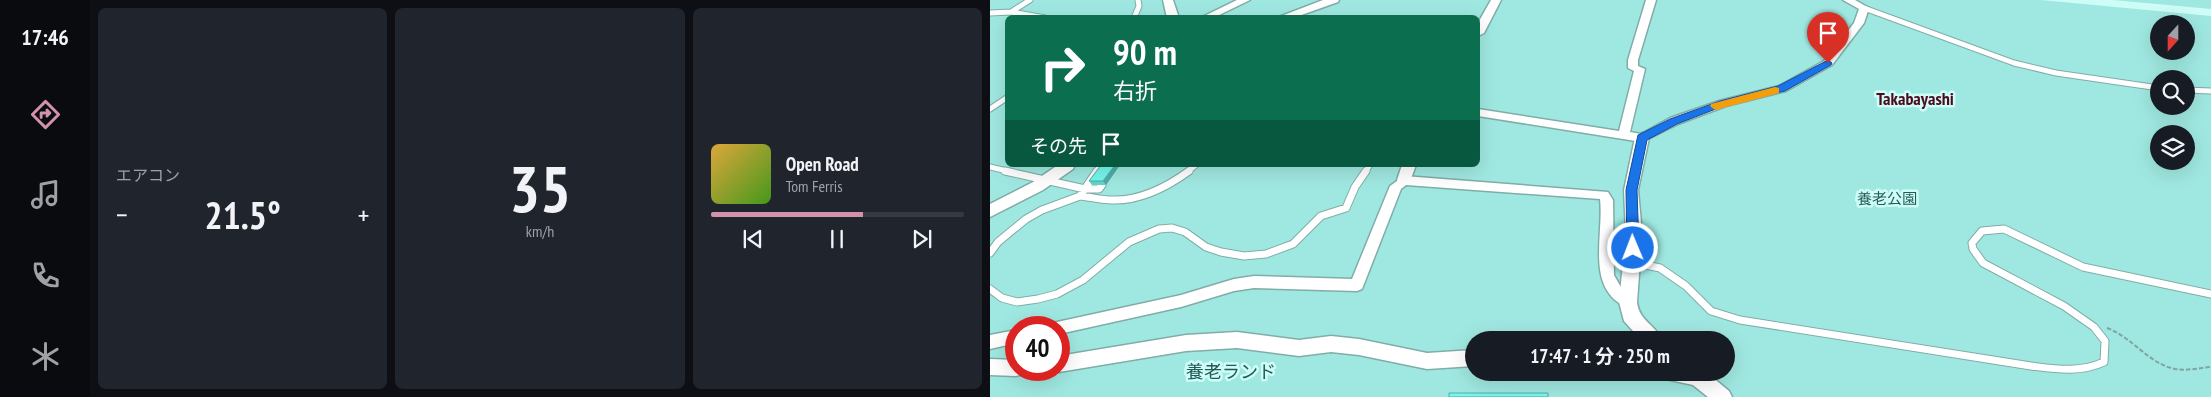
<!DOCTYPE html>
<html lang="ja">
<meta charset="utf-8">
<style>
body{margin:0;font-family:"PT Sans Narrow","Noto Sans JP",sans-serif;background:#20242c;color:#f1f3f6;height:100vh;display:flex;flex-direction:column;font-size:19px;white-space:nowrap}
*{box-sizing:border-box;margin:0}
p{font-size:16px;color:#9ea1a6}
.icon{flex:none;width:28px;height:28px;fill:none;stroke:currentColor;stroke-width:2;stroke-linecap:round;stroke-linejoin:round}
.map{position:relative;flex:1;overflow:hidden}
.side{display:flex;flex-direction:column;gap:8px;padding:8px;background:#0d0f14;width:900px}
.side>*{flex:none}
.hud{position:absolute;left:15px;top:15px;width:475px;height:152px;border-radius:8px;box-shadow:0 5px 20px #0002;background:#0b6e4f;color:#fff;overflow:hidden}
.needle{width:32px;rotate:201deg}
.controls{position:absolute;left:1160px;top:15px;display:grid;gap:10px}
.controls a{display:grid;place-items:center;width:45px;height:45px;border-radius:50%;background:#171b24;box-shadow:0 5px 20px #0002;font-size:25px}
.speed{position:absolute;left:15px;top:316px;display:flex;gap:10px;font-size:25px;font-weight:700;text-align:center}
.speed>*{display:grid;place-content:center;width:65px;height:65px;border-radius:50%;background:#171b24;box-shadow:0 5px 20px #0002;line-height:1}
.speed .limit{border:8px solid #d22;background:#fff;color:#111}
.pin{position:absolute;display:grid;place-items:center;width:42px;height:42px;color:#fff;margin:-51px -21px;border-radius:50% 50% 50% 0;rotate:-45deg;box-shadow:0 0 5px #0007}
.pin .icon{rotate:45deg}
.me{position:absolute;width:55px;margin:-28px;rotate:359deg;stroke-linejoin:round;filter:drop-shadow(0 0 4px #0008)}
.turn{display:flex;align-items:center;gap:18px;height:105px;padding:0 25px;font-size:22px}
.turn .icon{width:65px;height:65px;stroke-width:2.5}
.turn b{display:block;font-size:35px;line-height:42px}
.then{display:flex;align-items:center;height:48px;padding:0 25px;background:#0003;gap:10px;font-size:19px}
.big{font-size:38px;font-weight:700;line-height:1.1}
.side .card{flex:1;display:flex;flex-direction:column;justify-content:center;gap:8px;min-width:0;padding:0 18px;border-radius:8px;background:#20242c}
.side .dial{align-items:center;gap:0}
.dial b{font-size:65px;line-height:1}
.song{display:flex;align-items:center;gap:15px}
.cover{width:60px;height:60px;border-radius:8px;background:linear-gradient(135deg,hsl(40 70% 55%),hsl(100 70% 35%))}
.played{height:5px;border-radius:2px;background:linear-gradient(90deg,#d292a9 60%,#363941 60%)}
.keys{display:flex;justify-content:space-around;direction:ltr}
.heat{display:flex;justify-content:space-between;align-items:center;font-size:28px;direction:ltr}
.side .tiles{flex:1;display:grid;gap:8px;grid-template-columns:repeat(3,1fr)}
.trip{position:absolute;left:475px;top:331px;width:270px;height:50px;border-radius:25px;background:#171b24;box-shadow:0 5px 20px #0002;font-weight:700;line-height:50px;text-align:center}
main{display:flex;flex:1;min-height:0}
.tabs{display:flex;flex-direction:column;width:90px;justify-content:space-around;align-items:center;background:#090b0e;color:#9ea1a6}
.tabs .icon{width:35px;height:35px}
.tabs .current{color:#d292a9}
.tabs b{font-size:22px;color:#f1f3f6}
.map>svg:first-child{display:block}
</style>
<main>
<nav class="tabs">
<b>17:46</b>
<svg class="icon current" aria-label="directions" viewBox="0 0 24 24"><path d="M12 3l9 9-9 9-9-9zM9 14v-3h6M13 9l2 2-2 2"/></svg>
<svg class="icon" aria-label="music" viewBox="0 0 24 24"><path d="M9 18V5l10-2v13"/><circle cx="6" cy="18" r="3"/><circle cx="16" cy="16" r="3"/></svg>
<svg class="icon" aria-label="phone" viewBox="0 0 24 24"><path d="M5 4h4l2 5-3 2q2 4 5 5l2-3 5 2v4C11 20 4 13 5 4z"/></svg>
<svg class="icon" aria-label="climate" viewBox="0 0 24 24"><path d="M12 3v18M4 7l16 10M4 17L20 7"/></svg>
</nav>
<section class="side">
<div class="tiles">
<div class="card"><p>エアコン</p>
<div class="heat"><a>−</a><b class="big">21.5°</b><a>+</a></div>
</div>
<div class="card dial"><b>35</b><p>km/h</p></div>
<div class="card">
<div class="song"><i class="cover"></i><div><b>Open Road</b><p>Tom Ferris</p></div></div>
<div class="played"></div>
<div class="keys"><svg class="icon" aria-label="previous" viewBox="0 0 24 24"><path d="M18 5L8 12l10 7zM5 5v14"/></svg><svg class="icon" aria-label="pause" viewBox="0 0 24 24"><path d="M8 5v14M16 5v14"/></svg><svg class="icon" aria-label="next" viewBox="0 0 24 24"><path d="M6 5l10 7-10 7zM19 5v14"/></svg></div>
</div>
</div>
</section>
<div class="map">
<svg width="1221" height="397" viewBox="0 0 1221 397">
<rect width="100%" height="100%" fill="#cefdf8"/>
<path fill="#9fe8e1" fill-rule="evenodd" d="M0,0h1051l170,16v381h-1221zM18,18h470v147h-470zM1169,24h27v27h-27zM1169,79h27v27h-27zM1169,134h27v27h-27zM26,328h43v42h-43zM484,340h252v32h-252z
M1123,0h98v9z"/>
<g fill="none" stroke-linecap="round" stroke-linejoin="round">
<defs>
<path id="service-far1" d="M874,8l150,55 42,10 103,15
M21,12l19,-12
M0,13l21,-1 34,6
M144,18l5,-12 -1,-6
M1196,90l25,1
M0,109l18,-12
M0,167l21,5
M106,172l5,-7
M197,172l9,-7
M375,172l5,-7"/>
<path id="service" d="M15,171l80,18h14l3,-4
M90,196c11,1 21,4 32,4 28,1 55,-13 77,-29
M0,253l8,-11 28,-23 16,-9 38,-14 17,-25
M642,262l28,6 26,18 25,25 29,9 291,46c25,3 49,7 73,-4l1,-21 -11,-14 -30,-21 -81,-43 -10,-14 -1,-6 10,-12 22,-2 79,38 128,27
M0,289l12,9 15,4 21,-3 19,-5 26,-14 46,-38 30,-13 13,-1 13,4 21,15 15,5 23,4 22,-2 27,-10 28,-28 25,-8 9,-21 11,-16"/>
<path id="minor" d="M247,0h13l-37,18h-13z
M656,0h10l-18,60v6l7,3 -15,63 11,2 29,-16 49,-17 60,-15 45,-25 30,-38 5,-14 -16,-9h12l14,8 -5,15 -32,42 -46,26 -60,15 -48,18 -36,18 -164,-26v-7l141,22 15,-60 -6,-3v-8z
M414,176l204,16 5,8 1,75 9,16 10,7 2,4 -2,4c-6,2 -9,1 -14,-3 -32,-22 -15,-71 -19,-104l-194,-14 -5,4 -39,100 -5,2 -103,-3 -20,3 -53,16 -122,27v-6h-9l2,-5 5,-1 124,-27 53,-16 20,-3 98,3 38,-93z
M26,330v13l-26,6v-14z"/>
<path id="tertiary" d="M173,0h10l6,18h-12z
M333,0h16l-1,2 -45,16h-17z
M501,0h10l-17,33 -6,3v-13z
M652,133l5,2 2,3 -11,52 4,44 -5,68c2,19 18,22 25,38h-21l-17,-19 -5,-19 7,-68 -2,-44 11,-52 2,-3z
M68,165h17l-2,4 -30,21 -53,27v-13l43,-22z
M412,165h14l-7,19 -5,1 -5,-1 -2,-4z
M247,332l62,8 32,-4 28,3 68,14 47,-3v16l-47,3 -68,-14 -28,-3 -32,4 -62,-8 -51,3 -127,21 -6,-2h6v-14l127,-21z
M0,359l26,1v10h8l-1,4 -7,2 -26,-1z
M669,372h47l23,19 3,6h-24l-15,-12 -32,-7z"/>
</defs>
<use href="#service-far1" stroke="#80ada8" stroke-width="7"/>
<use href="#service" stroke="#80ada8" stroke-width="9"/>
<use href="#minor" stroke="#80ada8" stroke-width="3"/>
<use href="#tertiary" stroke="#80ada8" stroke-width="3"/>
<path stroke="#80a4a0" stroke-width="2" stroke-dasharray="4.5 2" stroke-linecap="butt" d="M1117,328c25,9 42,36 68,41 12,2 24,-1 36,-2"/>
<use href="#service-far1" stroke="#fff" stroke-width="5"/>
<use href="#service" stroke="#fff" stroke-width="7"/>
<use href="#minor" fill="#fff" fill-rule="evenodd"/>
<use href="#tertiary" fill="#fff" fill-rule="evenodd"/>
</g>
<path fill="#65d4cc" d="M111,165h19l-14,20h-14l-3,-4z"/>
<path fill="#52ada6" d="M125,165h5l-14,20 -3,-4z"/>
<path fill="#75f7ed" stroke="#52ada6" d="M111,165h14l-12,16h-14z
M459,393h99v4h-99z"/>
<path fill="#1a73e8" stroke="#114b97" d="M838,60l4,3 -1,2 -46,26 -59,14 -49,19 -30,16 -10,50 2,58 -2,3h-8l-2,-3 -1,-58 12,-55 32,-16 50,-18 58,-15z"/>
<path fill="#f59e0b" d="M785,87l4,1v5l-64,17 -5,-4 1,-2z"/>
<g text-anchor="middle" stroke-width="5" stroke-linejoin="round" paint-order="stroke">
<g font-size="15" fill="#235b57" stroke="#cefdf8">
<text x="897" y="204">養老公園</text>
</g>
<g font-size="18" font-weight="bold" fill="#4e091f" stroke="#cefdf8">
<text x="925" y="105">Takabayashi</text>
</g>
<g font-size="18" fill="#235b57" stroke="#cefdf8">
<text x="241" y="378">養老ランド</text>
</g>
</g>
</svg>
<div class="controls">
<a><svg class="needle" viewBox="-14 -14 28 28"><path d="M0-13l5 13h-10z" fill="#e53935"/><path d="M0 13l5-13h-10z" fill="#9ea1a6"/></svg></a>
<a><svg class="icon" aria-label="search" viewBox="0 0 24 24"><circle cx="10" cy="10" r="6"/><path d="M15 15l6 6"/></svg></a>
<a><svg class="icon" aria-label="layers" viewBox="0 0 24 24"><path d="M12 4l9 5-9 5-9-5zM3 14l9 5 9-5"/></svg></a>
</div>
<div class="speed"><div class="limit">40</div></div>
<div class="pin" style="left:838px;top:63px;background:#d93025"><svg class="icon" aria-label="arrive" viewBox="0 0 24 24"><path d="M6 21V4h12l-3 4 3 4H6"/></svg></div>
<svg class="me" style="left:643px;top:248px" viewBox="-20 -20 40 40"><circle r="17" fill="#1a73e8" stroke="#fff" stroke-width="3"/><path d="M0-11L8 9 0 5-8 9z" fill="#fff"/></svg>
<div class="trip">17:47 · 1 分 · 250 m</div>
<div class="hud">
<div class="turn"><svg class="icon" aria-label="right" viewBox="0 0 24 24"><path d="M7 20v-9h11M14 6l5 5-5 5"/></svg><div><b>90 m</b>右折</div></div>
<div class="then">その先<svg class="icon" aria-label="arrive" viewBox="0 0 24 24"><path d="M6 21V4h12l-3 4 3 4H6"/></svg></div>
</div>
</div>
</main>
